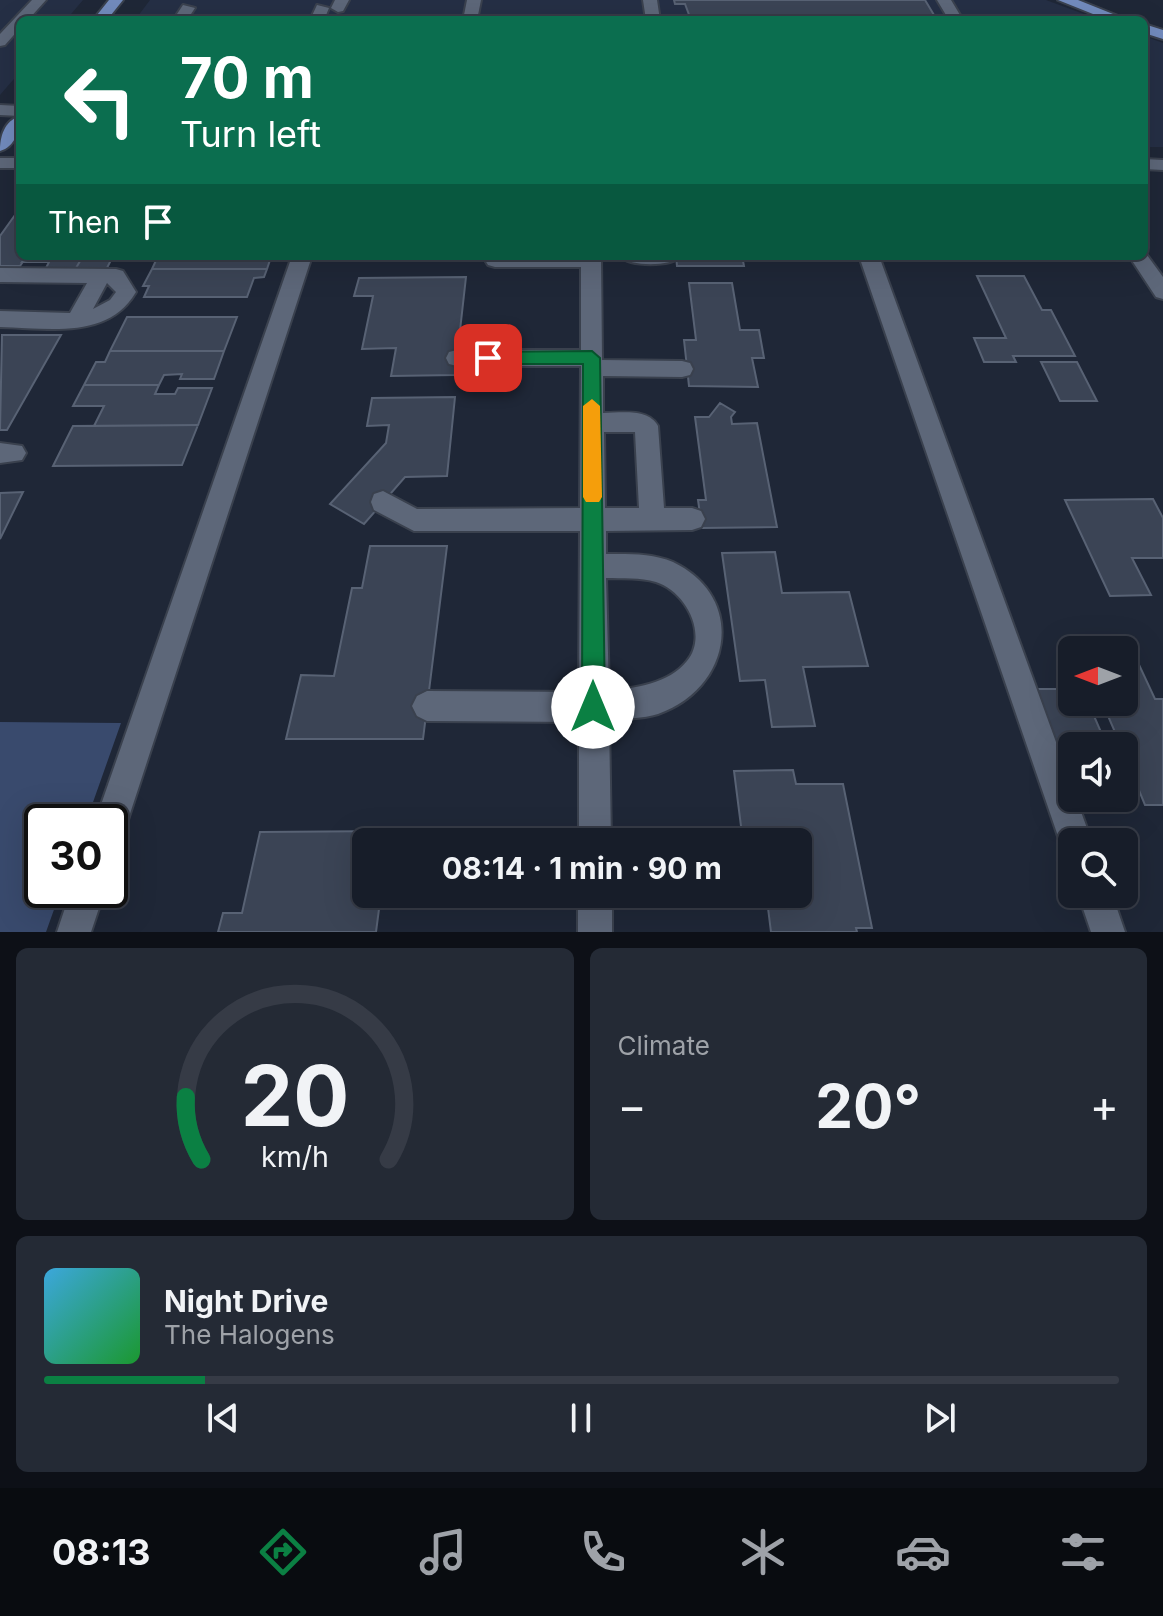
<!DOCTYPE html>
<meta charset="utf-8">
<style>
body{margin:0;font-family:Inter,sans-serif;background:#242a35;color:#f1f3f6;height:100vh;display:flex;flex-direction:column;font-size:30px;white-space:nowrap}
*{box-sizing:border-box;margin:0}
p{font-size:26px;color:#9ea2a8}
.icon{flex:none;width:44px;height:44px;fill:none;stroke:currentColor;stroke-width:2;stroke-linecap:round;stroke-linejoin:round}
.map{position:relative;height:932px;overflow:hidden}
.panel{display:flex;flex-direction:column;gap:16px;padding:16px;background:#0d1017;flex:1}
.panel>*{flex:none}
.guide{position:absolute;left:16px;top:16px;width:1132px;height:244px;border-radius:12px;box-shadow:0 8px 32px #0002,0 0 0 2px #363b46;background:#0b6e4f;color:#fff;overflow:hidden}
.needle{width:52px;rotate:270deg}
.buttons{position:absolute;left:1058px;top:636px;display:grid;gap:16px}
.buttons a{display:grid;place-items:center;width:80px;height:80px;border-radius:12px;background:#171d29;box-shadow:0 8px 32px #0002,0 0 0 2px #363b46;font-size:40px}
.speed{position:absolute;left:24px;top:804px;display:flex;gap:16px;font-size:40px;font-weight:700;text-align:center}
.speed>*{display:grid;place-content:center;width:104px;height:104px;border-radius:50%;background:#171d29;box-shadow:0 8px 32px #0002,0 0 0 2px #363b46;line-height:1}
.speed .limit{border:4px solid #111;border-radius:12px;background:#fff;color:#111}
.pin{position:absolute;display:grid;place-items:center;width:68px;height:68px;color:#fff;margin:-34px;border-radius:16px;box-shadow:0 4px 12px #0006}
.me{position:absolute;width:88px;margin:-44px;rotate:0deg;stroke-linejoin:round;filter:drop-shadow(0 0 6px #0008)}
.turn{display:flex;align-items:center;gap:28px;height:168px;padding:0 32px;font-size:36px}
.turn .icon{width:104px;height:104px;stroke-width:2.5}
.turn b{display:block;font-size:56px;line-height:68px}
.then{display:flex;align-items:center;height:76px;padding:0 32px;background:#0003;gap:16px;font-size:30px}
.big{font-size:60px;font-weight:700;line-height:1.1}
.panel .card{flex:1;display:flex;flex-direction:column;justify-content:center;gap:12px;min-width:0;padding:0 28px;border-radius:12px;background:#242a35}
.panel .dial{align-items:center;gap:0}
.dial svg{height:208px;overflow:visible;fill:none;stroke:#363b46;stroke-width:7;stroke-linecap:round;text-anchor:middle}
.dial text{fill:#f1f3f6;stroke:none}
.song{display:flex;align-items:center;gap:24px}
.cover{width:96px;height:96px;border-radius:12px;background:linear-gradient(135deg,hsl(200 70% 55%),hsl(130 70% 35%))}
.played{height:8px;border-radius:4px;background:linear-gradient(90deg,#0b8043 15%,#363b46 15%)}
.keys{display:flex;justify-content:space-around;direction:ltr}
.heat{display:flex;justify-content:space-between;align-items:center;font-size:44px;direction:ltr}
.panel .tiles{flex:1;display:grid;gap:16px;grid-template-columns:1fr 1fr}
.card:last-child{grid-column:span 2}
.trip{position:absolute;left:352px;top:828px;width:460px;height:80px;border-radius:12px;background:#171d29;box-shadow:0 8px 32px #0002,0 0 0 2px #363b46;font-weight:700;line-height:80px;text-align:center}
.tab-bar{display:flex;height:128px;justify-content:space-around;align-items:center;background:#090c10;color:#9ea2a8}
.tab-bar .icon{width:56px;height:56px}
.tab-bar .active{color:#0b8043}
.tab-bar b{font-size:36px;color:#f1f3f6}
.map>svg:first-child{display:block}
</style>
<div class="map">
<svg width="1163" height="932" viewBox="0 0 1163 932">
<rect width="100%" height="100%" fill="#1f2737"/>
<path fill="#252f45" d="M0,0h83l-17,20h-46v52l-20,23z
M150,0h896l54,20h-965z
M1144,36l19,7v104h-19z"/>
<path fill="#394a6d" d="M0,722l121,1 -35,99h-44v68h19l-15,42h-46z"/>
<path fill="#3b4455" stroke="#586274" stroke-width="2" d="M674,0h251l12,20h-246l-6,-16h-10z
M20,208v48h7l-7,10h-20v-30z
M27,256h56l-7,12h-30l3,-6h-27z
M83,256h51l-22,2 -5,10h-31z
M158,256h104l-1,4h9l-3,9h-115z
M676,256h66l2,10h-67z
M152,269h115l-3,8 -10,1 -7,19h-103l5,-11h-6z
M977,276h47l18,34h9l24,46h-62l3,6h-32l-10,-24h32z
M466,277l-11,98 -64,1 5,-28 -34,1 11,-53h-19l5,-18z
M689,283h43l8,47h19l5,28h-12l6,29 -69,-1 -5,-46h12z
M127,317h110l-13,34h-114z
M2,335h59l-54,95h-7z
M110,351h114l-10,28h-34l2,-5 -18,1 -5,10h-75l12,-23h9z
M1041,362h36l20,39h-37z
M84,385h75l-4,9h20l3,-6h34l-14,37 -104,1 10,-20h-31z
M455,397l-8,79 -42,1 -41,47 -34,-20 56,-61 3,-18 -22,1 5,-28z
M720,403l15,9 -4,5 1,7 25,-1 20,104 -75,1 -4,-28h8l-11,-83h14z
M198,425l-16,40 -129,1 20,-40z
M23,492l-23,47v-46z
M1153,499l10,19v40h-31l19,37 -41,1 -45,-96z
M370,546h77l-24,193h-137l15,-64 33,1 18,-88h10z
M775,552l7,41 67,-1 19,74 -65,1 12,59 -43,1 -7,-47 -25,1 -18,-128z
M1124,654h10l21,45h8v106h-18l-21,-51v-8h-3l-19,-44h22z
M1030,689h42v13h16l19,44h-35v22l-13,1z
M793,770l3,14h47l29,144h-16l1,4h-86l-3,-24 -16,1 -2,-15h48v-52h-55l-9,-71z
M389,831l-1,11h-22v52h15l-5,38h-158l5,-19h19l18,-81z"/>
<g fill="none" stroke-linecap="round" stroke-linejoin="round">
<defs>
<path id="minor" d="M32,0h14l-18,20h-8v8l-15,17 -5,1v-12z
M335,0h14l-6,11 -5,1 -7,-4z
M467,0h14l-4,20h-14z
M643,0h14l3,20h-14z
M937,0h14l12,20h-14z
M183,5l12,3 -8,12h-14z
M317,5l12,3 -5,12h-14z
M0,105l20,1v10l-20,-1z
M0,158h20v10h-20z
M1144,159l19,1v10l-19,-1z
M1144,251l19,26v22l-7,-2 -27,-41h15z
M292,256h20l-186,570 -5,11 -11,5v-20h-15z
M488,256h113l1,104 80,1 8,2 3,6 -3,6 -8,2 -79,-1v37c18,0 45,-5 55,13l6,82h28l9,3 4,8 -4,8 -9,3 -86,1v23c22,0 46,-1 67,8 75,36 58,127 -15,152 -15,5 -33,4 -49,6l2,122h-32v-120l-152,-1 -10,-5 -5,-10 5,-10 10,-5 152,1 1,-161h-166l-40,-21 -3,-8 3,-8 9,-3 34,18 163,-1 1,-142h-124l-8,-2 -3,-6 3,-6 8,-2h124v-83h-86l-7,-2 -3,-5zM604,432h31l4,76h-34zM606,578c17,1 34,-1 50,4 29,9 53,52 31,79 -18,23 -53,27 -78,30z
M620,256h61c-10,11 -51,11 -61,0z
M859,256h20l193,530v12h4l16,44h-20v15l-8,-3 -4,-12z
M0,268l116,1 7,2 13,21c-28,48 -88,36 -136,35v-16l70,2 17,-30 -87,-1zM107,283l9,9 -6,8 -17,9z
M0,443l22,3 4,7 -4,7 -22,3z
M71,890h34l-14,42h-34z
M578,894h34v38h-34z
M1078,894h34l13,38h-34z"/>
<path id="major" d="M109,0h14l-16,20h-14z
M1058,0h20l50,20h-20z
M1144,24l19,6v9l-19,-6z
M20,116c0,14 -5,31 -20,35 0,-14 4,-30 20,-35z"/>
</defs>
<use href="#minor" stroke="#3a414e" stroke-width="4"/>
<use href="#major" stroke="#3a414e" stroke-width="4"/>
<use href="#minor" fill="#5d6779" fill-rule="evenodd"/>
<use href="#major" fill="#728bbd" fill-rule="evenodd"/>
</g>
<path fill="#0b8043" stroke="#07532c" stroke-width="2" d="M592,351l8,7 5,349 -4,8 -8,3 -8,-3 -3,-8 1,-343h-95l-9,-6 9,-6z"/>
<path fill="#f59e0b" d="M592,399l8,7 2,91 -3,5h-13l-3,-5v-91z"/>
</svg>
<div class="buttons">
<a><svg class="needle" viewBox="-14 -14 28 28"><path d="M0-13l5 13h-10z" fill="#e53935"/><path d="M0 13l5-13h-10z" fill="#9ea2a8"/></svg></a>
<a><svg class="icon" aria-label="sound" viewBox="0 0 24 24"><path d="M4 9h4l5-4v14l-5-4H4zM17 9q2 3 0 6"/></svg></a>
<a><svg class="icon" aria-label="search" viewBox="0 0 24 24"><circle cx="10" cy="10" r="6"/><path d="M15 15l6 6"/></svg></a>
</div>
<div class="speed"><div class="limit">30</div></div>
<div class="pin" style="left:488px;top:358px;background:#d93025"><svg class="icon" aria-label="arrive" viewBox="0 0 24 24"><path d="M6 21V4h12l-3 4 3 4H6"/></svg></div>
<svg class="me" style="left:593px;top:707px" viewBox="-20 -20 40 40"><circle r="19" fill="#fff"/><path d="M0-13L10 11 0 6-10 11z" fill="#0b8043"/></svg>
<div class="trip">08:14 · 1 min · 90 m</div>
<div class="guide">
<div class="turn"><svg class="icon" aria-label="left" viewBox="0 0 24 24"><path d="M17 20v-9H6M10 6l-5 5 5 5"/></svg><div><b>70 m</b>Turn left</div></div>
<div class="then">Then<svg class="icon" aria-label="arrive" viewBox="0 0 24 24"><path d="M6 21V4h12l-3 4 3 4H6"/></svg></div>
</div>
</div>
<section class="panel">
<div class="tiles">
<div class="card dial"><svg viewBox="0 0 100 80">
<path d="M14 69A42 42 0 1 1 86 69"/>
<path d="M14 69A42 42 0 0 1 8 45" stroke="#0b8043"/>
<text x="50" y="56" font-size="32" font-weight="700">20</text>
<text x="50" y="72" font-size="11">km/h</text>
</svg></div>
<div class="card"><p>Climate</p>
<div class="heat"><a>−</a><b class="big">20°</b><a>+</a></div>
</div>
<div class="card">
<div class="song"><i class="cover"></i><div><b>Night Drive</b><p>The Halogens</p></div></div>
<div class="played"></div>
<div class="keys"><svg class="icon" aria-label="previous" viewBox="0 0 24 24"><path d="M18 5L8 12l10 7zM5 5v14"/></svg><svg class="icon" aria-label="pause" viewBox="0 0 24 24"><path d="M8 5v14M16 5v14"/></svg><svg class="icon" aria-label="next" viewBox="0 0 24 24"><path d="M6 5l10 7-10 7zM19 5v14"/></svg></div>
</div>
</div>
</section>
<nav class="tab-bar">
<b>08:13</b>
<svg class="icon active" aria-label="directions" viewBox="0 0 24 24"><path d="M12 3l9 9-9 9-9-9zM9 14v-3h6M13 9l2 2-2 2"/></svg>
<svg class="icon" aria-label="music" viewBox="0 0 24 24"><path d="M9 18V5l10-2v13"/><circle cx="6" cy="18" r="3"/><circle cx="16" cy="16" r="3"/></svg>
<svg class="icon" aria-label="phone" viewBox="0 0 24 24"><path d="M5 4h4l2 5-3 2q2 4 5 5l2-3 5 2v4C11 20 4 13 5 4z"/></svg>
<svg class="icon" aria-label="climate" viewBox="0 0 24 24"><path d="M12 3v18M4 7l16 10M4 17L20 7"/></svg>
<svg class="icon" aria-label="car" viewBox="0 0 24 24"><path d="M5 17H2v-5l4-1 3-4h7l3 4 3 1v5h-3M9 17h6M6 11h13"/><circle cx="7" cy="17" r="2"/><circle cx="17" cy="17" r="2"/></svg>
<svg class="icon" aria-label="filters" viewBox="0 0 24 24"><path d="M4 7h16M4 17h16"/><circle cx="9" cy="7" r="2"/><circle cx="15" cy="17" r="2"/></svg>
</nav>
